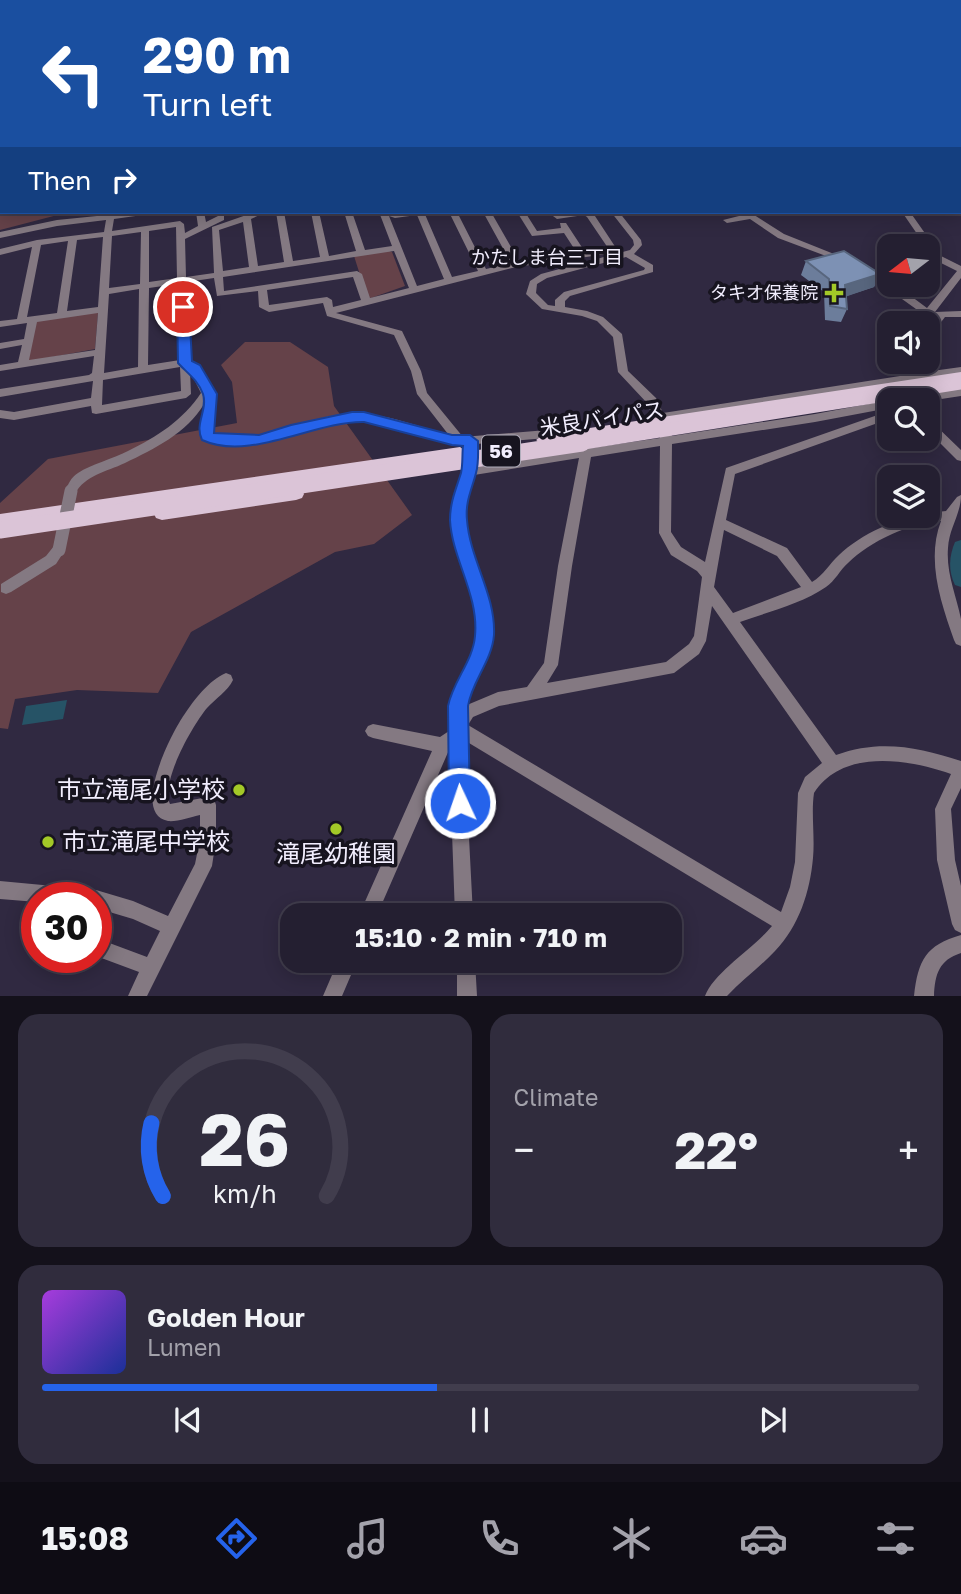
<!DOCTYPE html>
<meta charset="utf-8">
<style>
body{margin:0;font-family:"Golos Text","Noto Sans JP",sans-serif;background:#302c3d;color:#f1f3f6;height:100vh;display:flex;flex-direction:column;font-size:26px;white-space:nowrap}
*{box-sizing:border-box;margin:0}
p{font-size:23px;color:#a3a2ab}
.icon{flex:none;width:38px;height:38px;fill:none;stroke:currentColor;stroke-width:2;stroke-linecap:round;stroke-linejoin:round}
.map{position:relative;height:996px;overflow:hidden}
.panel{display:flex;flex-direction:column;gap:18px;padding:18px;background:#14111b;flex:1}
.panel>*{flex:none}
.top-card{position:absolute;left:0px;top:0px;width:962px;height:214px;box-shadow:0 4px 18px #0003,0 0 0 2px #413d4d;background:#1a4fa0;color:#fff;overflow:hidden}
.needle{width:46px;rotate:254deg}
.tools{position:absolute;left:877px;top:234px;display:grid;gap:14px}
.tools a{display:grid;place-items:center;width:63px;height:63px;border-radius:14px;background:#241f31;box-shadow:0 4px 18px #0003,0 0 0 2px #413d4d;font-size:35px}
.speed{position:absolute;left:21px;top:882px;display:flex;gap:14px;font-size:35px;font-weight:700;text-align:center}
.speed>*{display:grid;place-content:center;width:91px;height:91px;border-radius:50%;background:#241f31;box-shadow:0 4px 18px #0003,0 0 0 2px #413d4d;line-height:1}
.speed .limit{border:10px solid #d22;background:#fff;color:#111}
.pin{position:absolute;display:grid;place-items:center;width:60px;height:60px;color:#fff;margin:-30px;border:4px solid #fff;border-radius:50%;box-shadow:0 2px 7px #0007}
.me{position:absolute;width:77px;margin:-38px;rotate:357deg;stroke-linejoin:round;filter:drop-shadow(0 0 5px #0008)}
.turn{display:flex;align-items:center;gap:24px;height:147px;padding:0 28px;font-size:32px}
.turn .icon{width:91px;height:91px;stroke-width:2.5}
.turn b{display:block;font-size:49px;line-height:60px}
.then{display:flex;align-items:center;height:66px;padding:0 28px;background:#0003;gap:14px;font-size:26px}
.big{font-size:52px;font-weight:700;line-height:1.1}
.panel .widget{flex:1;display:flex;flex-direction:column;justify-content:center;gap:10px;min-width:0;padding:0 24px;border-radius:21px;background:#302c3d}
.panel .dial{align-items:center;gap:0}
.dial svg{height:182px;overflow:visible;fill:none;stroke:#413d4d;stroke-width:7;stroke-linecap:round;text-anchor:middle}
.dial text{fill:#f1f3f6;stroke:none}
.song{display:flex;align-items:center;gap:21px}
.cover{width:84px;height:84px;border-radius:10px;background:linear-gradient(135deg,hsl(280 70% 55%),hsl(230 70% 35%))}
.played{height:7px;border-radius:4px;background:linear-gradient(90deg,#2563eb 45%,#413d4d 45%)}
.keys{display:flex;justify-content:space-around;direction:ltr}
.heat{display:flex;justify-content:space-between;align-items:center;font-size:38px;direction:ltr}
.panel .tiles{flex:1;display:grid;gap:18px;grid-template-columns:1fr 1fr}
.widget:last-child{grid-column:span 2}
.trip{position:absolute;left:280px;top:903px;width:402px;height:70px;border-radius:21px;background:#241f31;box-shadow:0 4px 18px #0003,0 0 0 2px #413d4d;font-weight:700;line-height:70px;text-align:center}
.menu{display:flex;height:112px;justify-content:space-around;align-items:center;background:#0e0c14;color:#a3a2ab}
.menu .icon{width:49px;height:49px}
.menu .active{color:#2563eb}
.menu b{font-size:32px;color:#f1f3f6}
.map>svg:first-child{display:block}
</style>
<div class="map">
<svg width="961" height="996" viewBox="0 0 961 996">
<rect width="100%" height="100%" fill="#302941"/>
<path fill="#654249" d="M20,212h49l-69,18v-15l20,1z
M389,251l3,1 13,34 -34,12 -4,-1 -13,-41z
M95,312l3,1 -3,36 -64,12 -4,-2 8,-38z
M245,342h45l38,25 6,39 78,109 -38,29 -39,8 -144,80 -33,61 -81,-3 -62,9 -7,30 -8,-1v-225l48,-44 189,-36 -5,-41 -11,-17z"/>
<path fill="#265366" d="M67,700l-4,19 -41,6 4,-19z"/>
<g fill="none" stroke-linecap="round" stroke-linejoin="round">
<path fill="#265366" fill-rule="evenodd" d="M961,540v47l-6,-2c-7,-14 -6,-29 0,-43z"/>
<path fill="#847982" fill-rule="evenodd" d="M28,0h6v2h-6z
M97,0h6l-8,2z
M288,0h7l-10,2z
M332,0h7l2,2h-7z
M360,0l10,2h-8z
M388,0h7l2,2h-7z
M416,0l10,2h-8z
M457,0h9l-13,2z
M474,0l10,2h-8z
M504,0l10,2h-8z
M843,0h6l1,2h-6z
M0,106h2l-2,5z
M0,187h2v4h-2z
M108,212h8v2l38,-2 -4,2 -36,5 -2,12 68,-10 4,3 1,9 13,-7 -2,-14h8l2,10 12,-6h6v4l-39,19 1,38 28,-4 -2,-46 43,-15h11l-15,7 7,47 26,-4 -8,-50h8l9,49 27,-4 -9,-45h8l10,44 27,-5 -12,-39h8l13,38 27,-4 -13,-34h45l28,65 26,-6 -29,-59h8l29,57 25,-6 -28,-51h8l28,49 58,-8 -13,-20 -32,3 -15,-24h8l12,19 24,-3 -1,-5h6l19,29 23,-4 -21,-31 -3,-2 -27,4 -4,-3 16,-4 24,1 23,35 -2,5 -98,14 -180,46 66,18 19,40 6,22 36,44 96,-8 6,4 -6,4 -83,7 -1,22 106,-16 5,-3 4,1 70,-10 -4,-16 -13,2 -6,-4 2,-3 13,-2 -5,-12 -29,-31 -5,-35 -16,-16 -15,-5 -40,-7 -16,-15 4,-13 11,-7 89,-24 4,-5 -1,-5 -22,-28h8l22,28 1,5 -8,9 19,11v7l-83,24 -5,5v6l22,4 16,6 19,17 6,37 28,27 7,15 237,-37 -7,-14h10l7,12 9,-1 -11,-5 -2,-6h10l16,9 29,-4v6l-47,8 -1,4 -4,1 -5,-4 -238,38 6,16 143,-22 69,-13 5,3 -1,4 -4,1 -69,13 -143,22 -1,88 10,15 24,15 21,-94 163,-57v8l-154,55 -9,46 61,28 25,34c12,-7 17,-18 27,-27 21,-20 59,-39 89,-39v-3l18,-2 11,-14 4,-2c0,19 -12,33 -13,53 -2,25 8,47 13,71 0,8 0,18 0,27l-5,-2 -2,-4c-13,-37 -28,-80 -13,-119 -31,2 -71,20 -93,42 -8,7 -13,18 -22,24 -25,17 -58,25 -86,35l96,133c43,-16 83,-8 125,6v27l-10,21 4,51 6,26v47l-6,-3 -3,-6 -15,-64 -2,-51 16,-35c-43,-15 -108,-26 -137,19 -3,20 1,44 -1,65 -3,34 -14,68 -38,93 -15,16 -33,29 -48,45h-22c9,-24 49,-48 67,-70l-308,-186 9,175h-18l-6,-165 -72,165h-18l73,-164 -59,-13 -5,-2 -3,-5 3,-5 5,-2 67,13 9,-6 5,-39 14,-27 9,-27v-29l-24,-87 1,-25 9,-26 1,-26 -100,-24 -39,4 -68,19 -44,-1 -9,-4 -3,-13 3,-22c-17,29 -50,45 -79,59 -19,9 -40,12 -50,31h-8l-2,-3c3,-6 6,-14 13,-18 13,-9 35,-14 50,-22 29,-14 55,-31 73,-58l-11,-22 1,23 -5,4 -90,16 -4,-1 -1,-7 -77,14 -14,-2v-8l14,2 77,-14 2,-17 -93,16v-8l89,-14 3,-2 2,-17 -94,15v-6l18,-3 4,-17 -22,4v-6l24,-4 3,-16 -27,4v-6l17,-2 15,-72 -32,8v-6l37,-9 67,-8 2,-12 -49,6 -57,12v-6l57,-12 50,-5zM417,215l27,64 -27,7 -28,-70 6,2zM243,222l6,45 -26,4 -4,-41zM176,227l1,51 -28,4v-51zM141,232l-1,52 -31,4 3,-52zM103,237l-5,70 -31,4 10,-71zM68,241l-11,72 -30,4 14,-72zM394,251l15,37 -39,10 -8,-24 -5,-3 -133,20 -1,-14zM626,257l19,11 -1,2 -80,22 -9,8v6l-7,-1 -12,-12 1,-9 10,-6zM353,277l8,23 -28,7 -1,-7 -5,-3 -58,8 -2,-15zM214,278l3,18 41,-5 1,16 10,5 54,-9 4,13 67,19 17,36 6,23 31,40c-27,-7 -69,-22 -96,-21 -47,3 -91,33 -139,21l2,-40c-12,-9 -10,-24 -25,-33l-3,-79zM177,284l3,76 -32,5 1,-77zM139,289l-1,78 -34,6 5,-79zM98,313l-3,37 -66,10 8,-38zM180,367l1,24 -79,14 1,-25zM660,446l-1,87 12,22 26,16 5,6 -8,59 -5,8 -23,18 -119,21 11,-18 14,-99 19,-109zM579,458l-21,108 -14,97 -17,24 -29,5 -31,13 1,-12 14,-26 9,-29v-29l-26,-87 1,-25 8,-22zM724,530l53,26 24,31 -68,26 -19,-26zM712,606l110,157 -17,14 -7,16 -3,69 -5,25 -9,25 -313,-187 5,-8 26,-11 175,-33 25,-19 7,-13z
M902,212h8l31,44 20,10v12l-26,34 26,-1v6h-16l-13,17 -4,1v-9l5,-7 -3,-2 -5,7h-10l8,-10 -63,-45 2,-2h6l21,13v5h7l31,23 30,-37 -22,-11z
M751,213l33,21 65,26 -7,2 -64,-24 -28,-19 -23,4 -4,-3z
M961,388v8l-33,5h-24l5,-4z
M928,421l4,1 29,28v11l-4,-1 -29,-29z
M59,545l5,1 1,4 -9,14 -45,28 -5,2 -5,-2v-8l45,-28 8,-10z
M226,673l5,2 2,5c-5,11 -18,19 -26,28 -15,18 -47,75 -37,96l38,-7 6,2 2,6v34l-4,27 -65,130h-19l11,-24 -43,-16v-18l51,19 13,-26 -27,-12 -37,-11v-10h-59v4l-37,-3v-18l96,9 37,11 35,15 27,-52 5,-25v-24c-9,2 -23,7 -32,6 -38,-7 4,-89 16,-106 10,-15 25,-35 42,-42z
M961,935v18c-22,7 -26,21 -27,43h-20c4,-36 12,-51 47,-61z
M338,961h19l-15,35h-19z
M457,961h18l2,35h-20z"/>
<path fill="#dbc4d7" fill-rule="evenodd" d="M961,372v8l-418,65 -7,-5 7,-5z
M460,447l7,5 -7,5 -460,69v-12z
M296,488l6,2 2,4 -2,4 -6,2 -134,20 -6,-2 -2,-4 2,-4 6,-2z"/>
<path stroke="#847982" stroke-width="13" d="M59,550l12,-59"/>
<path stroke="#dbc4d7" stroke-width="13" d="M571,445l390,-62"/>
<path stroke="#dbc4d7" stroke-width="17" d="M0,530l582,-87"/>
</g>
<path fill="#6c7d9b" d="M806,261l74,13 -6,13 -28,9 1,13 -6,13 -16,-2 -1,-28 -23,-17z"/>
<path fill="#58667e" d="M880,274l-6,13 -35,12 6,-14z"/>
<path fill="#7d91b4" stroke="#58667e" stroke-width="2" d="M844,251l36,23 -35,11 2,24 -17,-3 -1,-27 -23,-18z"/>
<path fill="#2563eb" stroke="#184099" stroke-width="2" d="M183,304l6,3 3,54 8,4 17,29 -3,39 45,2 32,-10 61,-13h12l88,23h18l8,6c0,10 1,22 -2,32 -4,16 -11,29 -9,47 3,40 29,75 27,115 -2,26 -22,46 -26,71l2,97 -3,7 -7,4 -8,-4 -3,-7 -1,-97c5,-25 25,-45 27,-70 4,-41 -23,-77 -25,-116 0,-18 6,-31 11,-47 2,-9 1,-19 2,-27l-11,-1 -88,-23c-50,-1 -114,40 -162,18 -8,-16 6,-30 1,-46 -5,-14 -16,-21 -25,-31l-1,-56z"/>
<g fill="#a3c927" stroke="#17141f" stroke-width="2.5">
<path d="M830.5 282.5h7v7h7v7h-7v7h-7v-7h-7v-7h7z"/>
<circle cx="239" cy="790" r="7"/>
<circle cx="336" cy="829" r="7"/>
<circle cx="48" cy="842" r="7"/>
</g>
<g text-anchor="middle" stroke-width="7" stroke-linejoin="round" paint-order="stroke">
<g font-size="18" fill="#f2eefe" stroke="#17141f" text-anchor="end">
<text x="818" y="299">タキオ保養院</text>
</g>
<g font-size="19" fill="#f2eefe" stroke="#17141f">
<text x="547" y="264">かたしま台三丁目</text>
</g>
<rect fill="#17141f" stroke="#b0adbb" stroke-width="2" x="482" y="435.5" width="38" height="31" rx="5"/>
<g font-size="19" font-weight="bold" fill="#f2eefe">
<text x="501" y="458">56</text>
</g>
<g font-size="21" fill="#f2eefe" stroke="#17141f">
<text transform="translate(602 419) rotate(-9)" y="7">米良バイパス</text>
</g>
<g font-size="24" fill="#f2eefe" stroke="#17141f" text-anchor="end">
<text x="225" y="798">市立滝尾小学校</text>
<text x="62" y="850" text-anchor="start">市立滝尾中学校</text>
<text x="336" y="862" text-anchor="middle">滝尾幼稚園</text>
</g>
</g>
</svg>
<div class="tools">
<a><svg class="needle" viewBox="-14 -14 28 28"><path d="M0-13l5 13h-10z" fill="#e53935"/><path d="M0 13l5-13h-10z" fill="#a3a2ab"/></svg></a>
<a><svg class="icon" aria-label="sound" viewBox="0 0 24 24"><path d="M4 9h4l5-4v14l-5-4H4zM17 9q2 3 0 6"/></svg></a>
<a><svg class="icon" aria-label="search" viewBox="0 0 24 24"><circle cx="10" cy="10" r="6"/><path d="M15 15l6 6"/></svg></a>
<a><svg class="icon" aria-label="layers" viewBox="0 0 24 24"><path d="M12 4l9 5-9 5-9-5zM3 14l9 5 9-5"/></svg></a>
</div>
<div class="speed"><div class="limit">30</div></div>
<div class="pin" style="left:183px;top:307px;background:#d93025"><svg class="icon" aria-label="arrive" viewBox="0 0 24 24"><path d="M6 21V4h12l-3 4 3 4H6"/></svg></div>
<svg class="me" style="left:460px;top:803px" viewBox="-20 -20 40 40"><circle r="17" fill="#2563eb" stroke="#fff" stroke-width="3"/><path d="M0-11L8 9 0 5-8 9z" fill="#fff"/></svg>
<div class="trip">15:10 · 2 min · 710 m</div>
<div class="top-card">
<div class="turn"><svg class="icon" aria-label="left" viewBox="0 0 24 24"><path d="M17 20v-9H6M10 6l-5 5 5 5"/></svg><div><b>290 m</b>Turn left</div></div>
<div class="then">Then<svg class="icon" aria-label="right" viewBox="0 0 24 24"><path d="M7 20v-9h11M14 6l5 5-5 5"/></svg></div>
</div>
</div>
<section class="panel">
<div class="tiles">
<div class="widget dial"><svg viewBox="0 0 100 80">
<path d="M14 69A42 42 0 1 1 86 69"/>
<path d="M14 69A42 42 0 0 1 9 37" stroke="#2563eb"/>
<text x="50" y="56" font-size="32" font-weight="700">26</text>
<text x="50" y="72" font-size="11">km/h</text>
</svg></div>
<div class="widget"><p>Climate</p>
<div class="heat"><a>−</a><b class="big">22°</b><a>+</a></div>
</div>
<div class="widget">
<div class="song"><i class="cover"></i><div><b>Golden Hour</b><p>Lumen</p></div></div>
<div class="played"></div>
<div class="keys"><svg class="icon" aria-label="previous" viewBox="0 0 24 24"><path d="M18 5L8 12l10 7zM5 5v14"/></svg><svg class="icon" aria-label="pause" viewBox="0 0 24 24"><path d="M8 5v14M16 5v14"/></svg><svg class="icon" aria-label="next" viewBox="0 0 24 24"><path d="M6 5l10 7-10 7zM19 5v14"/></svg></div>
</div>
</div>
</section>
<nav class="menu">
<b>15:08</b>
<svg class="icon active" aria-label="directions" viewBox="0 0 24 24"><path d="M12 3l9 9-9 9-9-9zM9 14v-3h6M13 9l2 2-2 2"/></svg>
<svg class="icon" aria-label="music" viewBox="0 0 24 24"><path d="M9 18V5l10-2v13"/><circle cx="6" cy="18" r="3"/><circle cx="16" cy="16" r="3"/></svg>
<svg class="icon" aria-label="phone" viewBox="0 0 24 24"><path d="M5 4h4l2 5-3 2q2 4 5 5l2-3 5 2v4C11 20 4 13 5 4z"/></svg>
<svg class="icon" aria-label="climate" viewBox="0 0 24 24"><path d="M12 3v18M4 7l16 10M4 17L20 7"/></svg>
<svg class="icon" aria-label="car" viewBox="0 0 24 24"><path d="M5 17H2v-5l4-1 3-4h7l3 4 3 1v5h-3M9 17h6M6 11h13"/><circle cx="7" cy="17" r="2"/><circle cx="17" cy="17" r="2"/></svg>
<svg class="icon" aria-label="filters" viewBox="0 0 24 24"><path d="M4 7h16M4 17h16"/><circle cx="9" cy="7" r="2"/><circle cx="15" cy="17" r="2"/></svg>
</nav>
